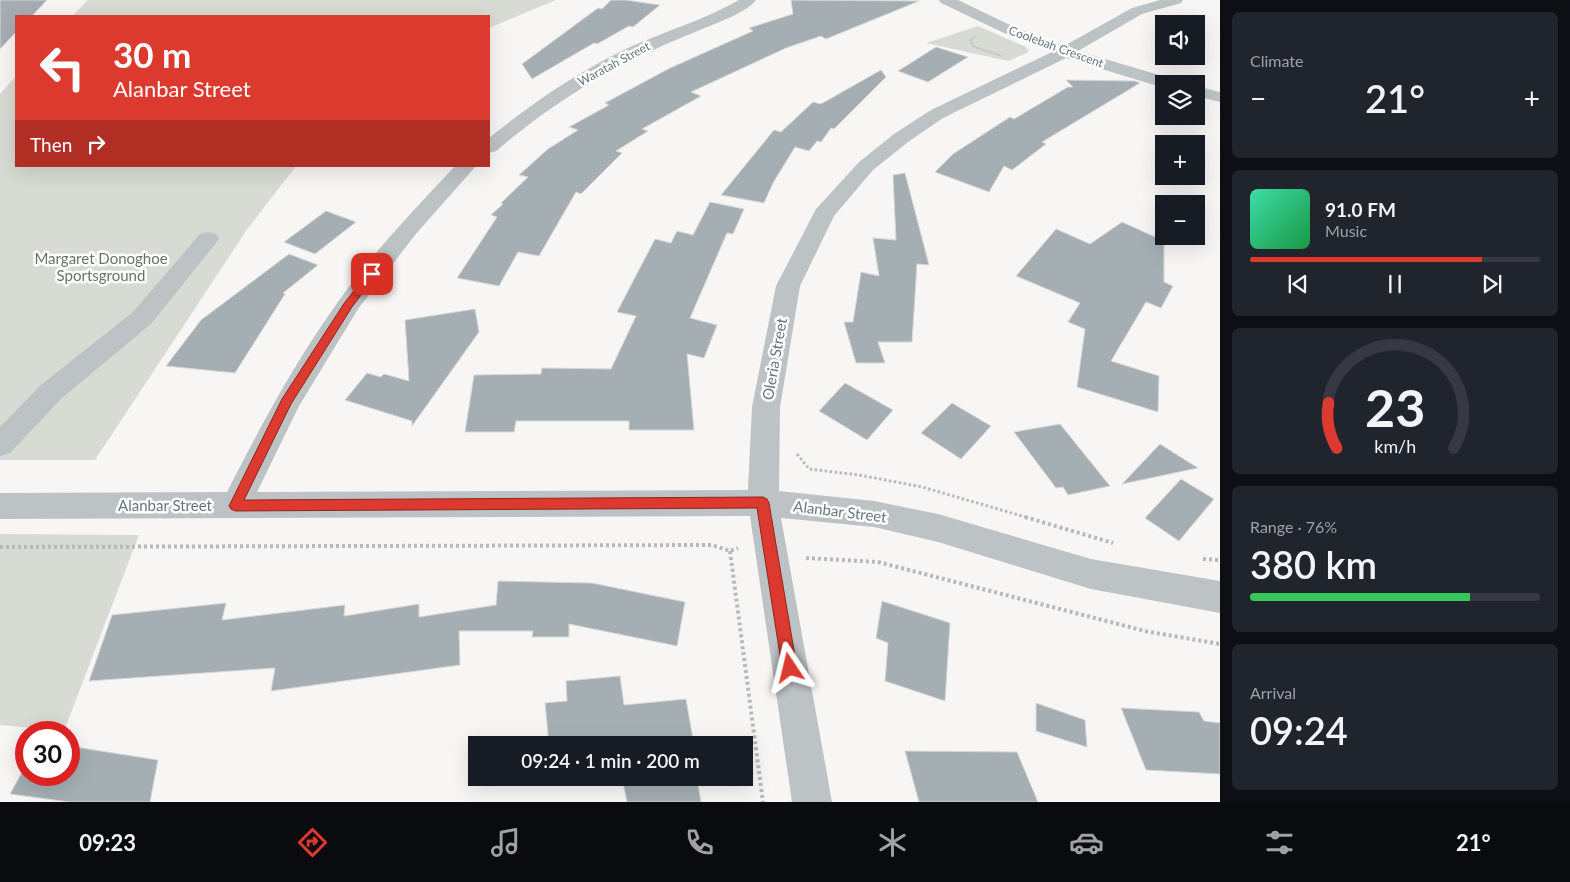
<!DOCTYPE html>
<meta charset="utf-8">
<style>
body{margin:0;font-family:Lato,sans-serif;background:#20242c;color:#f1f3f6;height:100vh;display:flex;flex-direction:column;font-size:19px;white-space:nowrap}
*{box-sizing:border-box;margin:0}
p{font-size:16px;color:#9ea1a6}
.icon{flex:none;width:28px;height:28px;fill:none;stroke:currentColor;stroke-width:2;stroke-linecap:round;stroke-linejoin:round}
.map{position:relative;flex:1;overflow:hidden}
.details{display:flex;flex-direction:column;gap:12px;padding:12px;background:#0d0f14;width:350px}
.details>*{flex:none}
.banner{position:absolute;left:15px;top:15px;width:475px;height:152px;border-radius:0px;box-shadow:0 5px 20px #0002;background:#dc3a2e;color:#fff;overflow:hidden}
.buttons{position:absolute;left:1155px;top:15px;display:grid;gap:10px}
.buttons a{display:grid;place-items:center;width:50px;height:50px;border-radius:0px;background:#171b24;box-shadow:0 5px 20px #0002;font-size:25px}
.speed{position:absolute;left:15px;top:721px;display:flex;gap:10px;font-size:25px;font-weight:700;text-align:center}
.speed>*{display:grid;place-content:center;width:65px;height:65px;border-radius:50%;background:#171b24;box-shadow:0 5px 20px #0002;line-height:1}
.speed .limit{border:8px solid #d22;background:#fff;color:#111}
.pin{position:absolute;display:grid;place-items:center;width:42px;height:42px;color:#fff;margin:-21px;border-radius:10px;box-shadow:0 2px 8px #0006}
.me{position:absolute;width:55px;margin:-28px;rotate:350deg;stroke-linejoin:round;filter:drop-shadow(0 0 4px #0008)}
.turn{display:flex;align-items:center;gap:18px;height:105px;padding:0 15px;font-size:22px}
.turn .icon{width:65px;height:65px;stroke-width:2.5}
.turn b{display:block;font-size:35px;line-height:42px}
.then{display:flex;align-items:center;height:48px;padding:0 15px;background:#0003;gap:10px;font-size:19px}
.big{font-size:38px;font-weight:600;line-height:1.1}
.details .card{flex:1;display:flex;flex-direction:column;justify-content:center;gap:8px;min-width:0;padding:0 18px;border-radius:8px;background:#20242c}
.details .dial{align-items:center;gap:0}
.dial svg{height:130px;overflow:visible;fill:none;stroke:#363941;stroke-width:7;stroke-linecap:round;text-anchor:middle}
.dial text{fill:#f1f3f6;stroke:none}
.song{display:flex;align-items:center;gap:15px}
.cover{width:60px;height:60px;border-radius:8px;background:linear-gradient(135deg,hsl(160 70% 55%),hsl(140 70% 35%))}
.played{height:5px;border-radius:2px;background:linear-gradient(90deg,#dc3a2e 80%,#363941 80%)}
.keys{display:flex;justify-content:space-around;direction:ltr}
.heat{display:flex;justify-content:space-between;align-items:center;font-size:28px;direction:ltr}
.charge{height:8px;border-radius:4px;background:linear-gradient(90deg,#34c759 76%,#363941 0)}
.trip{position:absolute;left:468px;top:736px;width:285px;height:50px;border-radius:0px;background:#171b24;box-shadow:0 5px 20px #0002;font-weight:600;line-height:50px;text-align:center}
.tab-bar{display:flex;height:80px;justify-content:space-around;align-items:center;background:#090b0e;color:#9ea1a6}
.tab-bar .icon{width:35px;height:35px}
.tab-bar .on{color:#dc3a2e}
.tab-bar b{font-size:22px;color:#f1f3f6}
main{display:flex;flex:1;min-height:0}
.map>svg:first-child{display:block}
</style>
<main>
<div class="map">
<svg width="1220" height="802" viewBox="0 0 1220 802">
<rect width="100%" height="100%" fill="#f7f6f4"/>
<path fill="#d7dbd3" d="M88,0h468l-67,28v-12h-417z
M978,26l48,21 3,5 -21,9 -82,-18z
M16,76v90h280l-50,65 -151,229h-95v-366z
M0,534l139,1 -75,196 -64,-6z"/>
<path fill="#a5afb3" stroke="#d8d8d6" d="M0,0h47l-15,16h-16v16l-16,17z
M611,0h14l35,5 -27,22 -4,-1 -32,18 -3,-1 -62,36 -10,-15 76,-56 4,1z
M791,0l128,1 -93,38 -5,-3 -35,12 -95,44 10,4 -59,33 6,2 -32,20 6,2 -41,41 -5,-2 -37,64 -21,-4 -19,34 -42,-8 40,-61 -6,-2 12,-11 -2,-1 27,-26 -9,-2 29,-26 30,-19 -9,-3 40,-22 -4,-2 63,-34 85,-38 -4,-3 44,-14z
M936,47l32,10 -40,25 -30,-11z
M881,70l5,7 -52,52 -3,-1 -10,14 -4,-1 -8,10 -14,-4 -22,36 -9,20 -43,-8 53,-65 7,2 32,-30 8,2z
M1066,80l69,1 5,2 -98,59 4,2 -34,26 -8,-4 -15,26 -54,-20 18,-18 57,-37 4,2 54,-32h5z
M905,173l24,92 -12,-1 -5,78h-34l7,21h-29l-12,-41h9l8,-50 18,4 -6,-38 23,2 -3,-65z
M710,202l34,7 -11,25 -6,-1 -37,85 27,7 -13,33 -17,-4 7,76h-65v-9h-113l-2,11h-49l9,-57 67,-1 1,-6 69,1 25,-53 -19,-4 38,-73 16,4 6,-12 16,4z
M326,211l30,11 -41,32 -31,-12z
M1122,222l42,19v41l9,4 -12,22 -15,-6 -35,59 48,15 -1,36 -81,-25 8,-58 -17,-7 12,-19 -64,-27 40,-47 34,15z
M289,254l29,11 -35,28 2,1 -50,79 -69,-7 35,-46z
M475,309l4,23 -67,94v-5l-67,-21 22,-27 14,4 3,-3 25,7 -4,-61z
M845,383l48,27 -26,30 -48,-29z
M952,403l39,23 -30,33 -40,-26z
M1060,424l50,62 -42,9 -5,-8 -7,1 -42,-56z
M1160,444l38,24 -76,16z
M1181,479l33,20 -35,42 -34,-23z
M498,581l94,2 93,19 -8,44 -108,-22v13h-37l1,-6h-74l1,34 -189,26 4,-23 -186,13 23,-66 114,-12 -4,17 123,-15 -1,11 75,-12v13l77,-12z
M882,601l68,22 -5,78 -60,-20 3,-38 -12,-5z
M620,676l4,29 62,-6 8,46h-145l-4,-42 22,-2 -1,-20z
M1036,703l49,17 2,27 -51,-16z
M1121,708l78,4 5,9 16,2v51l-74,-4z
M69,746l89,14 -8,42h-81l-59,-8 16,-29v10h43z
M905,751l112,1 21,50h-119z
M622,778h75l4,24h-74z"/>
<g fill="none" stroke-linecap="round" stroke-linejoin="round">
<path stroke="#b6babc" stroke-width="2" stroke-dasharray="1 1" stroke-linecap="butt" d="M975,37l-5,3 4,7 28,9"/>
<path stroke="#b6babc" stroke-width="3" stroke-dasharray="2.5 2.5" stroke-linecap="butt" d="M797,454l12,15 50,6 63,12 107,31"/>
<path stroke="#b6babc" stroke-width="4" stroke-dasharray="3 3" stroke-linecap="butt" d="M1025,517l88,26
M0,547l712,-2 18,6 8,-3
M730,551l33,251
M806,558l72,4 271,70 71,12
M1203,559l17,1"/>
<path fill="#bdc3c5" fill-rule="evenodd" d="M739,0h17c-9,13 -45,25 -61,32 -77,31 -135,65 -199,119l-7,2v-15c43,-35 90,-67 141,-91 36,-16 74,-27 109,-47z
M939,0h19l56,27 50,19 68,-38 28,-8h23l-2,3 -39,11 -64,37 98,29 2,4h-14v4l-98,-30 -123,60 -35,24 -35,28 -39,46 -34,70 -20,121 -1,84 95,10 64,13 153,45 129,22v32l-129,-24 -153,-47 -64,-15 -93,-9 51,284h-40l-42,-286 -750,3v-26l227,-1c34,-67 69,-132 113,-193 34,-48 75,-90 115,-133h21l-61,69 -57,74 -59,97 -42,86 491,-2 4,-83 24,-121 40,-77 43,-47 35,-28 37,-24 121,-58 -48,-19 -63,-30z
M1196,86l24,6v10l-24,-6z
M208,232l8,2 3,5 -68,85 -89,74 -52,55 -10,3v-29l42,-43 91,-72 67,-78z"/>
</g>
<path fill="#dc3a2e" stroke="#8f261e" d="M372,271l5,3 -25,33 -61,97 -47,96 519,-3 4,2 2,4 28,165 -2,5 -5,2 -6,-2 -2,-5 -25,-160 -522,3 -4,-2 -2,-3 53,-107 63,-97 24,-30z"/>
<g text-anchor="middle" stroke-width="5" stroke-linejoin="round" paint-order="stroke">
<g font-size="12" fill="#63767d" stroke="#fff">
<text transform="translate(1056 47) rotate(20)" y="4">Coolebah Crescent</text>
<text transform="translate(614 64) rotate(-28)" y="4">Waratah Street</text>
</g>
<g font-size="15" fill="#687661" stroke="#fff">
<text x="101" y="264">Margaret Donoghoe<tspan x="101" dy="17">Sportsground</tspan></text>
</g>
<g font-size="15" fill="#63767d" stroke="#fff">
<text transform="translate(775 359) rotate(-80)" y="5">Oleria Street</text>
<text x="165" y="511">Alanbar Street</text>
<text transform="translate(840 512) rotate(7)" y="5">Alanbar Street</text>
</g>
</g>
</svg>
<div class="buttons">
<a><svg class="icon" aria-label="sound" viewBox="0 0 24 24"><path d="M4 9h4l5-4v14l-5-4H4zM17 9q2 3 0 6"/></svg></a>
<a><svg class="icon" aria-label="layers" viewBox="0 0 24 24"><path d="M12 4l9 5-9 5-9-5zM3 14l9 5 9-5"/></svg></a>
<a>+</a>
<a>−</a>
</div>
<div class="speed"><div class="limit">30</div></div>
<div class="pin" style="left:372px;top:274px;background:#d93025"><svg class="icon" aria-label="arrive" viewBox="0 0 24 24"><path d="M6 21V4h12l-3 4 3 4H6"/></svg></div>
<svg class="me" style="left:790px;top:668px" viewBox="-20 -20 40 40"><path d="M0-17L14 15 0 8-14 15z" fill="#dc3a2e" stroke="#fff" stroke-width="4"/></svg>
<div class="trip">09:24 · 1 min · 200 m</div>
<div class="banner">
<div class="turn"><svg class="icon" aria-label="left" viewBox="0 0 24 24"><path d="M17 20v-9H6M10 6l-5 5 5 5"/></svg><div><b>30 m</b>Alanbar Street</div></div>
<div class="then">Then<svg class="icon" aria-label="right" viewBox="0 0 24 24"><path d="M7 20v-9h11M14 6l5 5-5 5"/></svg></div>
</div>
</div>
<section class="details">
<div class="card"><p>Climate</p>
<div class="heat"><a>−</a><b class="big">21°</b><a>+</a></div>
</div>
<div class="card">
<div class="song"><i class="cover"></i><div><b>91.0 FM</b><p>Music</p></div></div>
<div class="played"></div>
<div class="keys"><svg class="icon" aria-label="previous" viewBox="0 0 24 24"><path d="M18 5L8 12l10 7zM5 5v14"/></svg><svg class="icon" aria-label="pause" viewBox="0 0 24 24"><path d="M8 5v14M16 5v14"/></svg><svg class="icon" aria-label="next" viewBox="0 0 24 24"><path d="M6 5l10 7-10 7zM19 5v14"/></svg></div>
</div>
<div class="card dial"><svg viewBox="0 0 100 80">
<path d="M14 69A42 42 0 1 1 86 69"/>
<path d="M14 69A42 42 0 0 1 9 41" stroke="#dc3a2e"/>
<text x="50" y="56" font-size="32" font-weight="700">23</text>
<text x="50" y="72" font-size="11">km/h</text>
</svg></div>
<div class="card"><p>Range · 76%</p><b class="big">380 km</b><div class="charge"></div></div>
<div class="card"><p>Arrival</p><b class="big">09:24</b></div>
</section>
</main>
<nav class="tab-bar">
<b>09:23</b>
<svg class="icon on" aria-label="directions" viewBox="0 0 24 24"><path d="M12 3l9 9-9 9-9-9zM9 14v-3h6M13 9l2 2-2 2"/></svg>
<svg class="icon" aria-label="music" viewBox="0 0 24 24"><path d="M9 18V5l10-2v13"/><circle cx="6" cy="18" r="3"/><circle cx="16" cy="16" r="3"/></svg>
<svg class="icon" aria-label="phone" viewBox="0 0 24 24"><path d="M5 4h4l2 5-3 2q2 4 5 5l2-3 5 2v4C11 20 4 13 5 4z"/></svg>
<svg class="icon" aria-label="climate" viewBox="0 0 24 24"><path d="M12 3v18M4 7l16 10M4 17L20 7"/></svg>
<svg class="icon" aria-label="car" viewBox="0 0 24 24"><path d="M5 17H2v-5l4-1 3-4h7l3 4 3 1v5h-3M9 17h6M6 11h13"/><circle cx="7" cy="17" r="2"/><circle cx="17" cy="17" r="2"/></svg>
<svg class="icon" aria-label="filters" viewBox="0 0 24 24"><path d="M4 7h16M4 17h16"/><circle cx="9" cy="7" r="2"/><circle cx="15" cy="17" r="2"/></svg>
<b>21°</b>
</nav>
